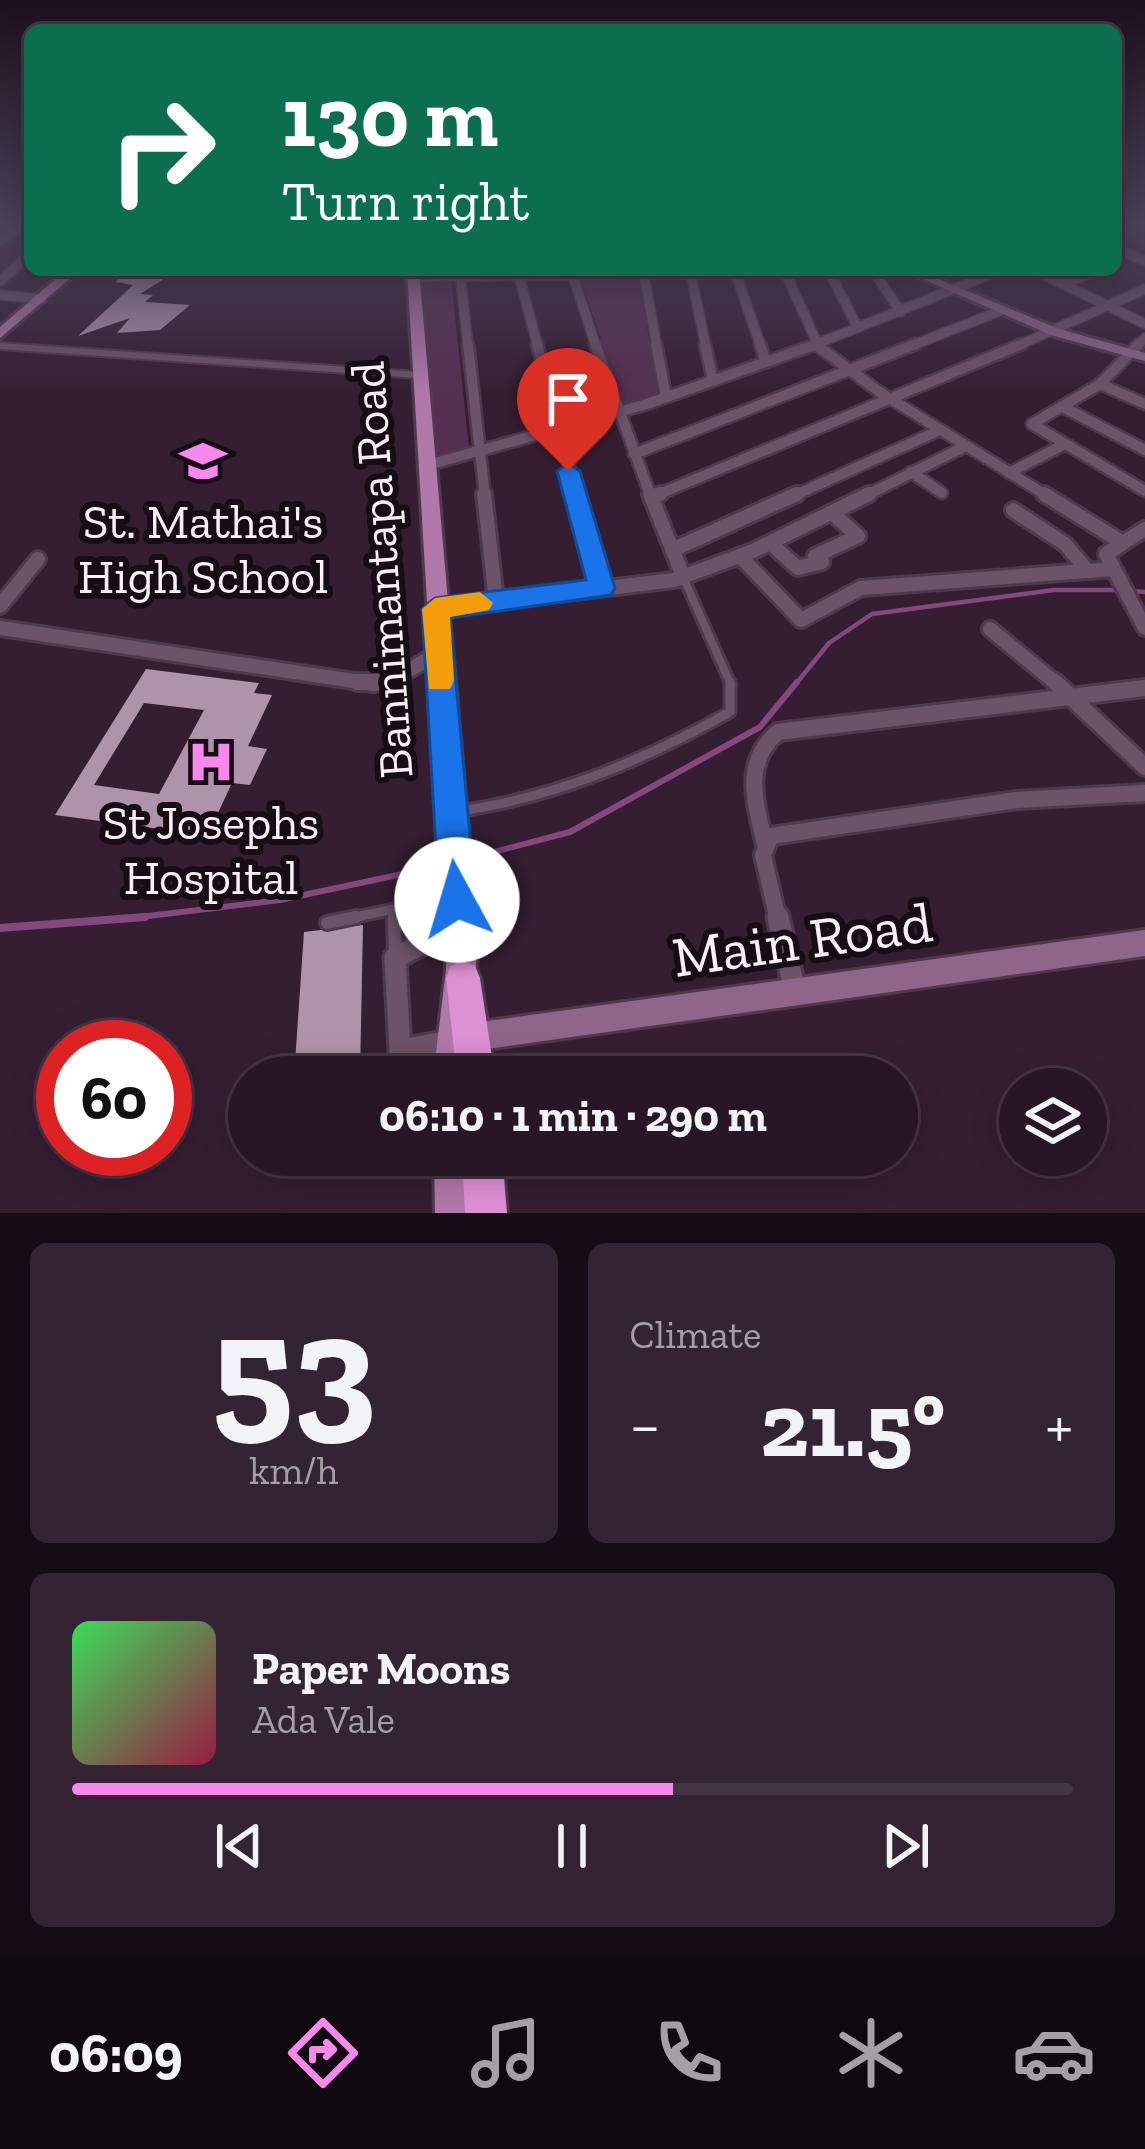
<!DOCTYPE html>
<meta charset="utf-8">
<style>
body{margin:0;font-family:"Zilla Slab",serif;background:#342332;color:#f1f3f6;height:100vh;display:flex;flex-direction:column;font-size:45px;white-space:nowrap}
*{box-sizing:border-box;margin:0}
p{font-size:39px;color:#a59fa7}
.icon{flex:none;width:66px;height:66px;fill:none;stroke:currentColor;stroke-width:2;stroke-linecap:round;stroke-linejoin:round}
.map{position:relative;height:1213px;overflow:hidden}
.details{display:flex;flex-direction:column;gap:30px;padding:30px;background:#160c15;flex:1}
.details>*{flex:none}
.guide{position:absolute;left:24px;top:24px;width:1098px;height:252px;border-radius:18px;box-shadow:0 6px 30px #0003,0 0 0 3px #443543;background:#0b6e4f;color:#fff;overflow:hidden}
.buttons{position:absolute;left:999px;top:1068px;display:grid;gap:24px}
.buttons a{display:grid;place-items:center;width:108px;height:108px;border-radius:50%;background:#281626;box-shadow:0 6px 30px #0003,0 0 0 3px #443543;font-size:60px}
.speed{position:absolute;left:36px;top:1020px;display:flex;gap:24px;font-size:60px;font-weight:700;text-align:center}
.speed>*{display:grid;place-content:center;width:156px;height:156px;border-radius:50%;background:#281626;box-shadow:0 6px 30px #0003,0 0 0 3px #443543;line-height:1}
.speed .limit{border:18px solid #d22;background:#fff;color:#111}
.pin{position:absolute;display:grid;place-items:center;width:102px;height:102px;color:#fff;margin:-123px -51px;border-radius:50% 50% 50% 0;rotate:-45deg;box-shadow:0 0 12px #0007}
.pin .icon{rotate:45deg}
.me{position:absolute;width:132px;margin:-66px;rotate:354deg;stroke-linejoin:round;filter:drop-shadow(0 0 9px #0008)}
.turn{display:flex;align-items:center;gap:42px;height:252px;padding:0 60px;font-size:54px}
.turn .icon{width:156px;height:156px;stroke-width:2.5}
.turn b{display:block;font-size:84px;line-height:102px}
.big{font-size:90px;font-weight:700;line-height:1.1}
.details .widget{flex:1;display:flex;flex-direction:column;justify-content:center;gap:18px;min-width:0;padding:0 42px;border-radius:18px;background:#342332}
.details .dial{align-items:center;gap:0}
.dial b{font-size:156px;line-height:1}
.song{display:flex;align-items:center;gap:36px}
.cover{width:144px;height:144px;border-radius:18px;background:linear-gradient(135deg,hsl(130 70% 55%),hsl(340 70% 35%))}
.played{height:12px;border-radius:6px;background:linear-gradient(90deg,#f788ec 60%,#443543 60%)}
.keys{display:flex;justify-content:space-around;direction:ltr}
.heat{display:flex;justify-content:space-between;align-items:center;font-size:66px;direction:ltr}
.details .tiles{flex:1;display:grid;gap:30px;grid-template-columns:1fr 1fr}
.widget:last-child{grid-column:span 2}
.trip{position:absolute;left:228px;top:1056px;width:690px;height:120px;border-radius:60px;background:#281626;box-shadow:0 6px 30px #0003,0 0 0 3px #443543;font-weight:700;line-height:120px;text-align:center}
.dock{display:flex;height:192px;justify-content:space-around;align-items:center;background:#10090f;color:#a59fa7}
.dock .icon{width:84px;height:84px}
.dock .selected{color:#f788ec}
.dock b{font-size:54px;color:#f1f3f6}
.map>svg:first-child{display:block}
</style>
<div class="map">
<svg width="1145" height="1213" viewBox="0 0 1145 1213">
<rect width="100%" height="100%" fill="#351e32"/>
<path fill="#552f51" d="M580,278h59l19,116 -34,11z
M451,279l18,169 -37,7 -13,-174z"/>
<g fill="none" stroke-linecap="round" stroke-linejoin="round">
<path stroke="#84477e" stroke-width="4.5" d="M1131,591l14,1
M795,685l34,-42 43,-29 182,-24h65"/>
<path stroke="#84477e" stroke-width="6" d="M467,859l103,-27 190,-105 37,-45
M115,920l165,-20 165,-35"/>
<path stroke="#84477e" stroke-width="8" d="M0,928l145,-11"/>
</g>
<path fill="#af93ab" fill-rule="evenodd" d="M124,270h54l-38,24 13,1 -8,7 45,3 -30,25 -43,3 13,-15 -52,18 55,-51 -17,-3z
M146,669l113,14 -5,10 18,2 -24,51 19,3 -17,36 -18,-2 -22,47 -18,-2 -2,5 -135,-18zM144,703l60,7 -45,84 -65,-9z
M363,925l-3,150 -66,2 10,-145z"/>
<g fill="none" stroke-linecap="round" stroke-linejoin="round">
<defs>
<path id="lane-far4" d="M0,346l12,1"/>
<path id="lane-far3" d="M0,346l419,29"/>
<path id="lane-far2" d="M683,577l48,108"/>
<path id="lane-far1" d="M461,811c98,-15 183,-51 269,-99v-30
M342,920l52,-11v11"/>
<path id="lane" d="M394,917l1,34
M327,923l29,-6"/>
<path id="street-far4" d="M1116,228l8,-2
M0,241l18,-15
M1116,249l29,12
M460,270l8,77
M1034,270l111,54
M874,272l27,40
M830,273l28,55
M736,274l25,73
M786,274l33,73
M644,275l13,72
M691,275l15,72
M519,276l19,71
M573,276l23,71
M413,277l497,-6
M0,281l30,-27
M1063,284l35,-14
M0,295l42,4
M809,347l192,-77
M908,347l92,-36
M1015,347l130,-58
M1136,347l9,-9"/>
<path id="street-far3" d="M468,344l17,153
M537,344l40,153
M595,344l56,153
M656,344l10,53
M705,344l8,37
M760,344l6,18
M815,344l63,47 171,106
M1139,344l-39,40 -68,40 113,67
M1100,384l45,20
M1065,408l80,42
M634,454l282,-110
M428,465l219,-61 170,-60
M911,472l31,21
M1009,473l56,-29
M652,497l370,-153
M791,497l149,-67
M863,497l103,-51"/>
<path id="street-far2" d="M484,494l12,106
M576,494l25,94
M650,494l33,82
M1044,494l79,49
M652,497l8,-3
M1013,510l52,34 22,26
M1145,529l-39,25 39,74
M770,543l28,25 24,-6 -7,-6 43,-20 -26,-23
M672,550l125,-56
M740,556l61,64 60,-32 252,-19
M0,606l38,-47
M435,609l239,-29 79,-29 116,-57
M0,628l374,56 17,-3 47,-28
M990,629l68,56"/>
<path id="street-far1" d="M358,682h29
M1055,682l90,85
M765,845c-9,-42 -24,-81 13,-113l367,-44
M778,920l-15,-65 8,-19 246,-36 128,-7"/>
<path id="street" d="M778,917l17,74
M450,1041l-50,9 -5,-92 33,-17 34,-8"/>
<path id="secondary" d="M902,270h14l143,59 86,24v8l-94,-26z
M1145,930v26l-672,95 -10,-4 -4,-10 4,-10 10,-4z"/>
<path id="primary" d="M66,270h14l-80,68v-11z
M407,270h12l58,663 -1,37 -11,107h-32l13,-107 1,-37z
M434,1155h34l3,58h-36z"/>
<path id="highway" d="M463,961l12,5 5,12 15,99h-38l-11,-99 5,-12z
M462,1155h40l5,58h-42z"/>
</defs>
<use href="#lane-far4" stroke="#4e3a4c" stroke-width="8"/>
<use href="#lane-far3" stroke="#4e3a4c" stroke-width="10"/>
<use href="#lane-far2" stroke="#4e3a4c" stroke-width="14"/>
<use href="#lane-far1" stroke="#4e3a4c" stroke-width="15"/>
<use href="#lane" stroke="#4e3a4c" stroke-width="18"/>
<use href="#street-far4" stroke="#4e3a4c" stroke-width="12"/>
<use href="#street-far3" stroke="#4e3a4c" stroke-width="15"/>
<use href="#street-far2" stroke="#4e3a4c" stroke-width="20"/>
<use href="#street-far1" stroke="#4e3a4c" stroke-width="22"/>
<use href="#street" stroke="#4e3a4c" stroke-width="27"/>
<use href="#secondary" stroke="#4e3a4c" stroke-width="6"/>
<use href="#primary" stroke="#4e3a4c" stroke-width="6"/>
<use href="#highway" stroke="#4e3a4c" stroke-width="6"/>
<use href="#lane-far4" stroke="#6d536a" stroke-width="4.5"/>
<use href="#lane-far3" stroke="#6d536a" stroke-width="6"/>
<use href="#lane-far2" stroke="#6d536a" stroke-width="8"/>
<use href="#lane-far1" stroke="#6d536a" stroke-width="9"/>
<use href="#lane" stroke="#6d536a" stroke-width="12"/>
<use href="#street-far4" stroke="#6d536a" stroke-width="9"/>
<use href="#street-far3" stroke="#6d536a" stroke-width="10"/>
<use href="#street-far2" stroke="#6d536a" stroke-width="14"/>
<use href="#street-far1" stroke="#6d536a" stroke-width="16"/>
<use href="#street" stroke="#6d536a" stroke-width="21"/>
<use href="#secondary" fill="#8f658a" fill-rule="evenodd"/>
<use href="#primary" fill="#b178aa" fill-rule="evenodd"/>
<use href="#highway" fill="#de90d5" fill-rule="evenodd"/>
</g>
<linearGradient id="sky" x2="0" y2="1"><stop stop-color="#1d101c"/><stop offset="0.57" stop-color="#4b415a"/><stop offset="1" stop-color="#4b415a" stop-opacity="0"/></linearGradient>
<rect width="1145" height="395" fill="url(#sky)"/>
<path fill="#1a73e8" stroke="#114b97" stroke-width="3" d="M568,463l12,8 35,117 -4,7 -161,23 26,282 -6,13 -13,5 -13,-5 -5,-13 -17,-291 13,-11 151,-18 -29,-109z"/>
<path fill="#f59e0b" d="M480,592l13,11 -4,7 -39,7 4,63 -4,9h-21l-7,-80 13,-11z"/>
<defs>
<symbol id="school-bare" viewBox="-9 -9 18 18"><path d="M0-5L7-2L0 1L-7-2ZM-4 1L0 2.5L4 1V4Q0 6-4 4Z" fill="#f788ec" stroke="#160d15" stroke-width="2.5" paint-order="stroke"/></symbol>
<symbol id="hospital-bare" viewBox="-9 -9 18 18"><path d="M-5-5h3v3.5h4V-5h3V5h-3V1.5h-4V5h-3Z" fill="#f788ec" stroke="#160d15" stroke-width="2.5" paint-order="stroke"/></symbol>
</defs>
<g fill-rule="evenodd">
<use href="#school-bare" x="170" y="428" width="66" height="66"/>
<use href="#hospital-bare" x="178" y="729" width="66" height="66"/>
</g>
<g text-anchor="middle" stroke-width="12" stroke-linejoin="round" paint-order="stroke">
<g font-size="48" fill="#feeefb" stroke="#160d15">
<text x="203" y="538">St. Mathai's<tspan x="203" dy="55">High School</tspan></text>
<text x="211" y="839">St Josephs<tspan x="211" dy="55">Hospital</tspan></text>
</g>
<g font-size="48" fill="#feeefb" stroke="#160d15">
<text transform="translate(381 570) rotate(-94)" y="17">Bannimantapa Road</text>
</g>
<g font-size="57" fill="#feeefb" stroke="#160d15">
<text transform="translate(802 939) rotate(-8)" y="20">Main Road</text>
</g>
</g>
</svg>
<div class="buttons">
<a><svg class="icon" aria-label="layers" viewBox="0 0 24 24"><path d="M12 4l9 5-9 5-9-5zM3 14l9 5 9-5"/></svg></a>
</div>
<div class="speed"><div class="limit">60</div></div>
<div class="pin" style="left:568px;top:471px;background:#d93025"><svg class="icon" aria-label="arrive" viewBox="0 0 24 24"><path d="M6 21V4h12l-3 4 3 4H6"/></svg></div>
<svg class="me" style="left:457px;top:900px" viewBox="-20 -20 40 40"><circle r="19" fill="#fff"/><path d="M0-13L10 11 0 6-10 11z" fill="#1a73e8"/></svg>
<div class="trip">06:10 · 1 min · 290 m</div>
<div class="guide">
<div class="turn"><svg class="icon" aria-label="right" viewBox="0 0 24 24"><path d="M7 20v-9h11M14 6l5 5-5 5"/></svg><div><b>130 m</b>Turn right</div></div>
</div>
</div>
<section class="details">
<div class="tiles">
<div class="widget dial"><b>53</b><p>km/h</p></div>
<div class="widget"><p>Climate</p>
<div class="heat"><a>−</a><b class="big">21.5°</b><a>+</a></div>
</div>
<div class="widget">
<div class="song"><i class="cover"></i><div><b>Paper Moons</b><p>Ada Vale</p></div></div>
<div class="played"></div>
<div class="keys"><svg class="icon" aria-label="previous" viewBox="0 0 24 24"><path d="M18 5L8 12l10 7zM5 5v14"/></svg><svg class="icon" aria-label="pause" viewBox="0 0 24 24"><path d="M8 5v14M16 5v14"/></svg><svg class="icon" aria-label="next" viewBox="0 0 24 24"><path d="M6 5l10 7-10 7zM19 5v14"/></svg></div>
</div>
</div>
</section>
<nav class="dock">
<b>06:09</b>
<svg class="icon selected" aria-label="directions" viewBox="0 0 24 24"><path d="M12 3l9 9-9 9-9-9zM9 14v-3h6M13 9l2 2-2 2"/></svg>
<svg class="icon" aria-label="music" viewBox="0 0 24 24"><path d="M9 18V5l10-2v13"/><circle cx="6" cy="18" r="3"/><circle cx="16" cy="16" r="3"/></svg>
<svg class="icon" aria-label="phone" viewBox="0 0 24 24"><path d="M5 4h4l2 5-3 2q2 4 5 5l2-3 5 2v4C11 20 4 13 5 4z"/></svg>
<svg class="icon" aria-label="climate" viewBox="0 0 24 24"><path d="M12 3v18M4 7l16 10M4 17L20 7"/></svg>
<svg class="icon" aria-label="car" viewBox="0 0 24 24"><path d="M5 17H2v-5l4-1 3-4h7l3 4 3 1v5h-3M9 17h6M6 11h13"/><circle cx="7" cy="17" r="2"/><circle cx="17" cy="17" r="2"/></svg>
</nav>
